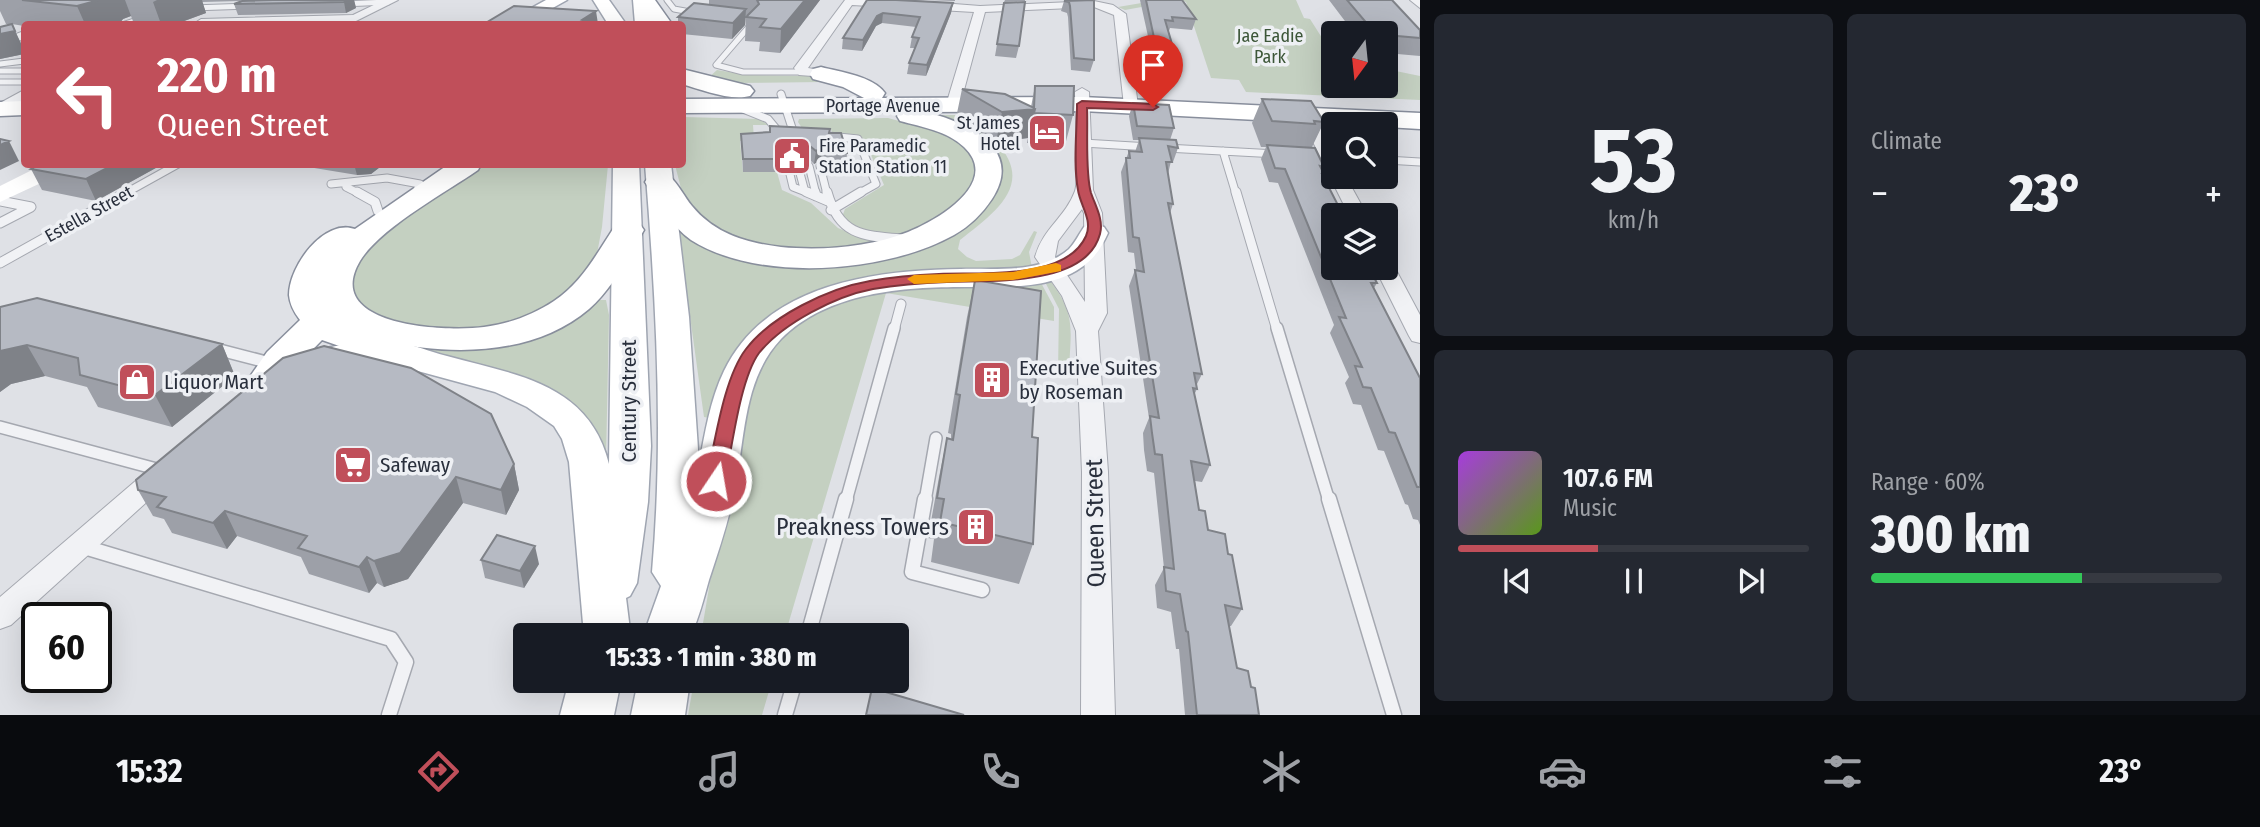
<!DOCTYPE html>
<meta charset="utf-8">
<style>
body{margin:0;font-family:"Fira Sans Condensed",sans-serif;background:#242831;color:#f1f3f6;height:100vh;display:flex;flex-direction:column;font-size:26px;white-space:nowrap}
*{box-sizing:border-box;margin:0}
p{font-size:23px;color:#9ea1a6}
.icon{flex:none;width:38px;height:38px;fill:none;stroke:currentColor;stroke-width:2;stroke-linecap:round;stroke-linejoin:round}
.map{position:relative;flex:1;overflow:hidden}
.drawer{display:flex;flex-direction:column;gap:14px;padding:14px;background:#0d0f14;width:840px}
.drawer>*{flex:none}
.guide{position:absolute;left:21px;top:21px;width:665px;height:147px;border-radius:7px;box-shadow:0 7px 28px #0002;background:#c04f5a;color:#fff;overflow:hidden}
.needle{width:46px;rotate:195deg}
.buttons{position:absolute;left:1321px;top:21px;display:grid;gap:14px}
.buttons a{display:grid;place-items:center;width:77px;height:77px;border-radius:7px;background:#171b24;box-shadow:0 7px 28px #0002;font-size:35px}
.speed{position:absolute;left:21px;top:602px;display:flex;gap:14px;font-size:35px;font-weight:700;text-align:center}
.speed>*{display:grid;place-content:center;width:91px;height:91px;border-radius:50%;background:#171b24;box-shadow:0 7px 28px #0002;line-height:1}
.speed .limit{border:4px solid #111;border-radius:10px;background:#fff;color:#111}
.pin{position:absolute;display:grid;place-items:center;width:60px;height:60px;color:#fff;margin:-72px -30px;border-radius:50% 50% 50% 0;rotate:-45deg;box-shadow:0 0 7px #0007}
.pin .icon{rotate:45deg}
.me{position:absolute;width:77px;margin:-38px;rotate:12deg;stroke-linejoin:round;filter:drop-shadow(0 0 5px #0008)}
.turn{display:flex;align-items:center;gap:24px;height:147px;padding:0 21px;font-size:32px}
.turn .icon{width:91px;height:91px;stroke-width:2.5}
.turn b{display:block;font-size:49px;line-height:60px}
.big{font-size:52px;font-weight:800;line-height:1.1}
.drawer .tile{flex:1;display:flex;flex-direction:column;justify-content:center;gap:10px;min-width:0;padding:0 24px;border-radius:10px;background:#242831}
.drawer .dial{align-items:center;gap:0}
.dial b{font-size:91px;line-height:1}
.song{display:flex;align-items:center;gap:21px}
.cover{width:84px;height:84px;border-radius:10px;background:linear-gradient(135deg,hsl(280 70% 55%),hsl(90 70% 35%))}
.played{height:7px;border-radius:4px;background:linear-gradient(90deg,#c04f5a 40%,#363941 40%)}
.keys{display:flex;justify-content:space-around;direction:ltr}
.heat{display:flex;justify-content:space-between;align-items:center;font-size:38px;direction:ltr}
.charge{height:10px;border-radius:5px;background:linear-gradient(90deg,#34c759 60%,#363941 0)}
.drawer .tiles{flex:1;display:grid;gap:14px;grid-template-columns:repeat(2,1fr)}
.trip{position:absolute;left:513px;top:623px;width:396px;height:70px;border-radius:7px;background:#171b24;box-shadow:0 7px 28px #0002;font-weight:800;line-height:70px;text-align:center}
.tabs{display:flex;height:112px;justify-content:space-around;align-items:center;background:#090b0e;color:#9ea1a6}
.tabs .icon{width:49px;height:49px}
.tabs .active{color:#c04f5a}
.tabs b{font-size:32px;color:#f1f3f6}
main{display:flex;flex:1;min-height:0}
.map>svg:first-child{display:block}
</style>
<main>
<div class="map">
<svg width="1420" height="715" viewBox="0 0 1420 715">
<rect width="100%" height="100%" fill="#dfe1e6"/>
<path fill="#c4d0c1" d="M1159,0h137l8,18 6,1 14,22 9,1 1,44h52v-17l34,7v24l-174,-8 -7,-12 -28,-2 -25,-76 -6,-2 -55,10 -7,-3z
M717,70l30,5 64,1 12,6 -90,1 -26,-4z
M936,115h24c10,13 24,15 35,26 42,43 -1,72 -35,99l-2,9 9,8 9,4 36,-2 8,-4 14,-24 3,1 -8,20 3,16 -226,32 -91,119 -11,-2 -26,-187 10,-1 39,22 163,1 106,-70z
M683,117l77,2 8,6h-15l1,14 -14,2 3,31h34l5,18 29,13 27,25 23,10 24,4 -60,11 -95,-12 -45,-37 -10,-39 7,-1z
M888,118l70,19 21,25 -10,39c-18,10 -39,26 -59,32 -21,7 -52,-3 -68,-16l3,-8 39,-24 -19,-44 -9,-6 -23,-1 -2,-4 -29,-2 -4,-6 1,-3z
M476,165h132l-6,62 -8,43 -39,37 -60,22 -60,5 -74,-23 -15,-33 18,-31z
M1043,278h5c30,38 22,51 21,97l-11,-2 1,-64z
M1039,279l15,28v14l-168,-28 -101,342h-84l34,-201 35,-91 48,-34 48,-18z
M327,297l113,50 154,-47h12l3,15 -3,145 -19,-34 -177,-76z
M694,681h78l-10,34h-74z"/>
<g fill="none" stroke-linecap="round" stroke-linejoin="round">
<defs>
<path id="lane-far4" d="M667,0l7,9 22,4
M343,4l45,-2
M192,8l58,-2
M753,22l-37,43 27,7h61
M125,24l21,-7
M0,64l24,-3
M0,71h24
M0,82h24"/>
<path id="lane-far3" d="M781,94l12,37
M743,109l25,10 10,12
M829,136l29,3 18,45 -18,10
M1083,143l67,4
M1166,148l110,6
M1223,151l13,43
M1386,160l34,2
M788,166l5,21 18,7
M798,166l7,26
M809,166l7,28
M820,166l7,28
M331,184l56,-6 33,6 -5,10
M346,187l14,7
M124,194l54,-30"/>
<path id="lane-far2" d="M357,192l18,10 3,9
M807,192l21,9
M815,192l1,4
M827,192c12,43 35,44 75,47
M1236,192l41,138
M0,201l31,6 -31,16
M831,210l30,-18
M0,263l127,-71
M894,330l7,-26"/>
<path id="lane-far1" d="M1277,328l52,173
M212,348l62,16
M0,427l164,44
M846,501l48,-173
M925,501l11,-63"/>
<path id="lane" d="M925,499l-13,73 70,18
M1329,499l65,216
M81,546l310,93 15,23 -17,53
M808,635l38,-136
M785,715l10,-34"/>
<path id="street" d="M384,0h14l-48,24h-14l2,-2 -143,1 6,-4 152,-4z
M845,0h57l78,6 114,-5 19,4 13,9 12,92 -7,4 -7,-4 -10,-91 -20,-8 -109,5 -25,93 -7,4 -7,-4 28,-93 -122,-7 -44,63 18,3v6l-27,-2 -5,-7z
M1410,0h10v8z
M24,31v8l-24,9v-8z
M1082,88l7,4 4,98 9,23 5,100 -9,18 10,141 7,243h-34l1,-243 -6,-141 -14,-35 -27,-39c8,-29 30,-39 40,-66 5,-14 0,-80 0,-99zM1082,209l2,4 1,89 -30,-45 3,-16z
M24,90v10l-24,13v-10z
M1303,104l7,4 24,44v21l-8,-5 -30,-60z
M1332,173l2,4h12l21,38h-18l-19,-38z
M1386,262l9,6 25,47v28l-8,-2 -3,-5 -34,-68h11z
M162,463l9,3 4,7 -4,7 -160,145 -11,4v-32l153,-131z"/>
<path id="primary" d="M546,0h21l-43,24h-16l-2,-2z
M593,0h16l17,24h-18z
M633,0h16l4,24h-18z
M613,164h26l12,282 -3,56 -11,81 -7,13 -4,2 4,32 -2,5h-44l-15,-173 -7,-23 -8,-13 -27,-19 -32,-15 -114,-31 -73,14 -12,-3 -6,-8 6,-8c26,-7 56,-15 83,-16 21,-1 48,11 68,16 69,19 142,27 162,108z
M645,164h26l18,153 10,147c6,-31 11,-64 25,-93 42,-87 150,-101 237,-102 34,-1 80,5 108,-20 6,-6 10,-15 15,-22l10,-3 10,3 4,6c-5,11 -11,22 -21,30 -31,27 -83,24 -122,24 -62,0 -137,5 -184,52 -38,40 -36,99 -46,150 -6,31 -16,61 -26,91 -5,18 -10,38 -18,55h-42l-3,-7 15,-42 -9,-14c12,-136 4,-271 -7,-408z
M569,681h52l-7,34h-54z
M638,681h52l-5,34h-54z"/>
<path id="highway" d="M636,0h19l17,24h-20z
M821,67c19,5 52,9 64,26l-3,5 200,-1 338,16v16l-34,-2v-3h-51l-253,-13 -156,1c40,10 99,36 66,87 -10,15 -22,27 -38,36 -68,38 -195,48 -263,5 -20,-14 -33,-38 -46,-58l4,-6c6,-2 14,-4 20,0 9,7 16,22 23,30 23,28 55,37 89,41 41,4 89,0 127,-15 28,-11 94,-49 56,-85 -17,-16 -42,-20 -64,-26l-3,-5 2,-4 -217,1v-14l182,-1 -21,-11 -30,-8 -3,-5 3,-5z
M682,69l68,17 4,5 -4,5c-20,5 -48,-6 -68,-12z
M24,101v14l-24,1v-14z
M449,164h32l-3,6c-33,23 -98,58 -118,91 -39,66 87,71 124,66 24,-3 49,-12 70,-26 29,-19 44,-50 63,-78l11,-2 11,2 5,7c-16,27 -31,58 -55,79 -55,47 -138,47 -205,32l3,4 -6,8 -13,3 -46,-16 -28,29 -9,15 -14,3 -14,-3 -6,-9 16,-23 33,-32c-6,-8 -10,-15 -11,-25 0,-29 35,-77 66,-66z"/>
</defs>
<use href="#lane-far4" stroke="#a5a8b0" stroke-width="7"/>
<use href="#lane-far3" stroke="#a5a8b0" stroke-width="9"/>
<use href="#lane-far2" stroke="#a5a8b0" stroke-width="11"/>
<use href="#lane-far1" stroke="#a5a8b0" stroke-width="14"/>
<use href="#lane" stroke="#a5a8b0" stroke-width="17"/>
<use href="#street" stroke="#a5a8b0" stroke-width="2"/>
<use href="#primary" stroke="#9fa5b1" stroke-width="3"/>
<use href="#highway" stroke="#888e9c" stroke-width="3"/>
<use href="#lane-far4" stroke="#f1f2f5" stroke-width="5"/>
<use href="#lane-far3" stroke="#f1f2f5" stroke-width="7"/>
<use href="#lane-far2" stroke="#f1f2f5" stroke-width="9"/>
<use href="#lane-far1" stroke="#f1f2f5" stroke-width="11"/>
<use href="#lane" stroke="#f1f2f5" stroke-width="14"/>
<use href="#street" fill="#f1f2f5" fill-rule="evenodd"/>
<path fill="#fff" fill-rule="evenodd" d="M44,164h30l-3,5 -71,33v-16z"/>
<use href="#primary" fill="#fff" fill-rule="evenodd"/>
<use href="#highway" fill="#fff" fill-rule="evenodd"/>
</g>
<path fill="#9da0a8" d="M0,0h243l-3,1 -38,1 4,11 -30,11h-42l-3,-8 -8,3 -4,5h-95v2l-12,-2 12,26v4l-24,5v-32l10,-3h-4l-6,-13z
M267,0h87l2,8 -10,5 -108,2 -4,-11z
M709,0h111l-40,53 -21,-2 1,-9 -15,-1 1,-24 2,-1 -2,-1 -1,10 -13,14 -50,-5v-10h-4v-7l31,-12z
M867,0l86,3 -2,10 -25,63 -19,-2 2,-11 6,-15h-5l2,-11 4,-10 -34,-4 -6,3 -14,25 -20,-2 1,-11z
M926,0h29v1z
M1005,0h20v1l-21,1z
M1094,0v60l-4,12 -19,-2 -3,-53 -1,-4 -6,-2 3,-10z
M1140,0h42l14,19 -4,11 -22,-2 -1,3h-1l11,37 -4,11 -18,-2z
M1329,0h63l28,30v26l-34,-3v-20h-32z
M1004,3l15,43 -3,12 -21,-2z
M1035,86l38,29 -8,30 -38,-2 1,-5 -32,4 -40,-24 6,-29 69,18z
M1262,99l62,23 -12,25h-7l19,20 -2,4 2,3 -1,2 54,107 -3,5 46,90v147l-2,-5 -5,-1 -5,-14 -3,-1 -21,-53 -6,-1 -17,-45 -8,-1 -8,-21 4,-6 -19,-44 4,-8 -56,-142 -9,-1 -8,-23 5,-12h-5l-9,-24z
M1133,103l41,25 -4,12 8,8 -5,14 -2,-1 -3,13 5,30 -3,9 32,161 -6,12 1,3 -3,6 16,70 -8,17 -7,-1 4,29 9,20 20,24 14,55 -11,17h-2l8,42 14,19 8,28h-74l-6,-66h-3l-5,-37 -14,-4 -2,-23 9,-17 -10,-95 -7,-2 -3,-21 -1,-17 6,-15 -20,-132 6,-16h1l-2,-17 -6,-1 -7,-80 8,-21 6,1 4,-12h-6l-4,-24z
M1333,120l52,4h-51v22l-7,-13z
M1386,125l9,14 -7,14h-2z
M770,126l60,3v4l17,20 -1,13h-20l-5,-6 -7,4 -4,-4 -7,4 -4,-4 -6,3 -6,-3 -5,6h-5v6h-34l-2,-38 29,-2z
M163,164l-67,37 -54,-11 -11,-21z
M302,164h82l-13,10 -14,1 -55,-9z
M975,280l57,157 1,107 -14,40 -88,-22 3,-23 -6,-1 11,-61 8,-39 4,1v-5l-3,-1 19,-116z
M0,307l222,37 13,32 -63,51 -74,-20 -11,-20 -42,-11 -34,8 -11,8z
M514,464l5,26 -13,25 -43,-12 -55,76 -24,8 -7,-4 -8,10 -60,-19 -8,-17 -64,-21 -10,13 -55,-16 -8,-14 -11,-3 -15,-26z
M481,560l58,4 -15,24 -39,-10z"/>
<path fill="#7f8288" d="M99,0h26l6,16 -8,3 -4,5h-34l-8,-18z
M157,0h45l4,13 -30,11h-15l-8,-22z
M348,0h6l2,8 -10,5 -2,-11z
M805,0h15l-40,53 1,-24z
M953,3l-2,10 -25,63 1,-11z
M746,9l-1,16 -13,14 1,-16z
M596,11l2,13h-15l-1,-4z
M883,13l-1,10 -6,3 -14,25 1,-11 14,-24z
M15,31l9,19v4l-24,5v-25z
M1035,109l-7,29 -32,4 6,-30z
M9,141l10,20 -19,9v-25z
M788,147l-1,13 -5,6 1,-13z
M800,147l-1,13 -6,3 1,-13z
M811,147l-1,13 -7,4 1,-13z
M822,147l-1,13 -7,4 2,-13z
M115,164h48l-67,37 -10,-22z
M354,164h30l-13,10 -14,1z
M222,344l13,32 -63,51 -17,-32z
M27,345l18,31 -34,8 -11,8v-41z
M514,464l5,26 -13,25 -5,-25z
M456,477l7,26 -55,76 -24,8 -10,-26z
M225,511l12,25 -10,13 -14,-26z
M535,546l4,18 -15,24 -4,-17z
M367,557l10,26 -8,10 -10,-26z"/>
<path fill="#b6bac3" stroke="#7f8288" stroke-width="2" d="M22,0h77l-22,6z
M273,0h75l-4,2 -110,2 8,-3z
M757,0h48l-24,29 -21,-2 6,-8 -20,-2 13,-13z
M867,0h29l57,3 -26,62 -18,-2 10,-25 -7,-1 8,-20 -37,-4 -6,3 -14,24 -20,-2z
M1094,0v60l-20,-2 -4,-52 -1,-4 -5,-1z
M1146,0h36l14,19 -24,-2 1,4 -8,-1 14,48 -19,-2z
M1347,0h45l28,30v8l-34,-3v-2h-11z
M1025,2l-6,44 -22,-2 7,-41z
M694,3l52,6 -13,14 -55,-6z
M514,6l82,5 -14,9 10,3 -2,1h-106z
M12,24l3,7 -15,3v-7z
M1035,86h39l-1,29 -39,-2 1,-4 -33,3 -40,-23 43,5 29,14z
M1262,99l49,2 13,21 -10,-1 1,3 -43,-3z
M1133,103l36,2 5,23 -37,-2z
M1344,115l36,2 5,7h-50l-2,-4z
M1386,125l9,14h-9z
M770,126l60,3 -1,4h12l6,20h-20l-5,-6 -6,4 -5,-4 -7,4 -4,-4 -6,3 -6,-3 -5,6h-7l1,6h-34l-2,-25 29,-2z
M1139,138l37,2 2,8 -10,-2 4,16h-6l7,42 -5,-1 34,171 -8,-1 3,16 -4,-1 17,77 -19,-4 8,49 6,1 3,19 17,4 3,20 4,1 10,54 -17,-4 12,63 11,3 3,16 4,1 4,27h-62l-9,-83 -2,-1 -6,-37 -14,-3 -2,-24 10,2 -12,-114 -7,-1 -3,-21 -2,-17 9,2 -24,-148 9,2 -5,-34 -6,-1 -7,-79h4l-1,-7 13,1z
M0,139l9,2 -9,4z
M1267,145l48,3 9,19 -4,-1 4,8h-2l21,41h-9v53h35l8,15h-6l49,95v109h-3l-22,-54 -6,-1 -18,-44 -8,-1 -8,-21 7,1 -23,-50 7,1 -61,-149 -10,-1z
M40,164h75l-29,15 -55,-10z
M975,280l66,11 -9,146 6,1 -5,106 -93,-22 4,-23 -7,-1 10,-60 6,2 7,-45 -4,-1z
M37,298l185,46 -67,51 -75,-20 -2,-17 -51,-13 -27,6v-44z
M324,346l87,22 80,46 23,50 -13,26 -45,-13 -56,76 -26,8 -7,-4 -8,10 -61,-19 9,-12 -82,-25 -12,12 -56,-16 9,-10 -28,-7 -2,-10 147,-122z
M497,535l38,11 -15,25 -39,-11z
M872,688l92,27h-98z"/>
<path fill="#c04f5a" stroke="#7d333a" stroke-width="2" d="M1082,101l71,3 5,3 -5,3 -66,-2c1,22 -2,65 4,85 4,12 13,27 9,41 -14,53 -110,46 -153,48 -24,1 -49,3 -74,7 -37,7 -90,34 -114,64 -19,26 -27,95 -34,128l-3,5h-13l-3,-5c9,-37 17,-102 40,-132 25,-33 83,-61 124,-68 23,-4 46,-6 69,-7 41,-2 127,7 147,-38 7,-16 -6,-31 -8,-46 -5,-25 -1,-60 -1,-86z"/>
<path fill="#f59e0b" d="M1056,263l5,2v6l-48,9 -99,4 -7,-5 7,-4 99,-3z"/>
<defs>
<symbol id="hotel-square" viewBox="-11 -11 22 22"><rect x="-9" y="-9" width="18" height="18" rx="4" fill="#c04f5a" stroke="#eef0f4"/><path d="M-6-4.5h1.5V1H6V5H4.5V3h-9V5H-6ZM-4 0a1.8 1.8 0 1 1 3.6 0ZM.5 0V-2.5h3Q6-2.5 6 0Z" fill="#fff"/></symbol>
<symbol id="civic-square" viewBox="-11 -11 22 22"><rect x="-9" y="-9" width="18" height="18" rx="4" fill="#c04f5a" stroke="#eef0f4"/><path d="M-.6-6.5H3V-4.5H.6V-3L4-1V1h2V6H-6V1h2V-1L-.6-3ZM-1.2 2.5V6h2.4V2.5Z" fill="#fff"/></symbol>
<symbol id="building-square" viewBox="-11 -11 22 22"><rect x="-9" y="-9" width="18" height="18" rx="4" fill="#c04f5a" stroke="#eef0f4"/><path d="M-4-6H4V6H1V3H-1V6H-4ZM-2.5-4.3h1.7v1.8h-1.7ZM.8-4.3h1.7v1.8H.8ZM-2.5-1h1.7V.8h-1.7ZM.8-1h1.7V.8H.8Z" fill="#fff"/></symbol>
<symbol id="shop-square" viewBox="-11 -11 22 22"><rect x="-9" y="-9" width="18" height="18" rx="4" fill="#c04f5a" stroke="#eef0f4"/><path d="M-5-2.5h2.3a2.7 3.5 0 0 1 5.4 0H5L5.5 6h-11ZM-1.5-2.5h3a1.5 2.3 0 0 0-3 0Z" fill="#fff"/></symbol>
<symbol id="supermarket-square" viewBox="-11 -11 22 22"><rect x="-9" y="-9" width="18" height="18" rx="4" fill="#c04f5a" stroke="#eef0f4"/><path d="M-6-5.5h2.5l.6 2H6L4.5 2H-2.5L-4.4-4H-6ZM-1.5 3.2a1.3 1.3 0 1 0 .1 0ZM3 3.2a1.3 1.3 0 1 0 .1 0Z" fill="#fff"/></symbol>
</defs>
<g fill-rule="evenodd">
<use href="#hotel-square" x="1025" y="111" width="44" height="44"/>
<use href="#civic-square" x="770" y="134" width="44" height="44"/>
<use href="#building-square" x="970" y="358" width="44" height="44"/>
<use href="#shop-square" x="115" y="360" width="44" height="44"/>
<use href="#supermarket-square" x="331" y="443" width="44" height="44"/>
<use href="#building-square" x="954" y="505" width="44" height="44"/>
</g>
<g text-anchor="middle" stroke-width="7" stroke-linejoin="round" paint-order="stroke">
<g font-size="18" fill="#3c5638" stroke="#eef0f4">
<text x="1270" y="42">Jae Eadie<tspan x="1270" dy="21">Park</tspan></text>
</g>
<g font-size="18" fill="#292f3c" stroke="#eef0f4">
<text x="883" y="112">Portage Avenue</text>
<text transform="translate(89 214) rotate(-29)" y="6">Estella Street</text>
</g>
<g font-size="18" fill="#292f3c" stroke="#eef0f4" text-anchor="end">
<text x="1020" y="129">St James<tspan x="1020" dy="21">Hotel</tspan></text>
<text x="819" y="152" text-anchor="start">Fire Paramedic<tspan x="819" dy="21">Station Station 11</tspan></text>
</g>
<g font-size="21" fill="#292f3c" stroke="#eef0f4" text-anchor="start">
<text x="1019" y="375">Executive Suites<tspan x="1019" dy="24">by Roseman</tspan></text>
<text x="164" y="389">Liquor Mart</text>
<text x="380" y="472">Safeway</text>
</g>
<g font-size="21" fill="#292f3c" stroke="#eef0f4">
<text transform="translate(629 401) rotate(-90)" y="7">Century Street</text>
</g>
<g font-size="24" fill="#292f3c" stroke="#eef0f4">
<text transform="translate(1095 523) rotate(-91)" y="8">Queen Street</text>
</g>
<g font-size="24" fill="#292f3c" stroke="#eef0f4" text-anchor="end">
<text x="949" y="535">Preakness Towers</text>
</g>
</g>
</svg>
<div class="buttons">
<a><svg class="needle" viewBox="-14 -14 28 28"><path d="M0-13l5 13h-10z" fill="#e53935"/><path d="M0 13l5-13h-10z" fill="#9ea1a6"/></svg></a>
<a><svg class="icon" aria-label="search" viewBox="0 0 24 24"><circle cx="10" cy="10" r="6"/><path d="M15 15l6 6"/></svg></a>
<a><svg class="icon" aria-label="layers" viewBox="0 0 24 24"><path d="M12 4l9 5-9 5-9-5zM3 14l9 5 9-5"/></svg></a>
</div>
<div class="speed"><div class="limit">60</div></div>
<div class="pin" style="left:1153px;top:107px;background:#d93025"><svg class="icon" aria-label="arrive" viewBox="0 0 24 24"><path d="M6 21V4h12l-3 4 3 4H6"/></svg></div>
<svg class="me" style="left:716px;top:481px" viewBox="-20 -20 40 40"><circle r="17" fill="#c04f5a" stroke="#fff" stroke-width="3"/><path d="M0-11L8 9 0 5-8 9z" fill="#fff"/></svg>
<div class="trip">15:33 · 1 min · 380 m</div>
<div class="guide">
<div class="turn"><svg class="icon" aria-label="left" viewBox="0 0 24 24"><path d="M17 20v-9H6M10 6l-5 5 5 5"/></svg><div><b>220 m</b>Queen Street</div></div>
</div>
</div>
<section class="drawer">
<div class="tiles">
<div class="tile dial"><b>53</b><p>km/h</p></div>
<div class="tile"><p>Climate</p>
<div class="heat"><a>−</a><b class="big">23°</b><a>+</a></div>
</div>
<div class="tile">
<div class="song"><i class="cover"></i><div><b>107.6 FM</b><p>Music</p></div></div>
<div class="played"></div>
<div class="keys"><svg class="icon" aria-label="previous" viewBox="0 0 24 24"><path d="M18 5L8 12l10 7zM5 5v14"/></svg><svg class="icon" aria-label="pause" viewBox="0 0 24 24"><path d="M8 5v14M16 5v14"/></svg><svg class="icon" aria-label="next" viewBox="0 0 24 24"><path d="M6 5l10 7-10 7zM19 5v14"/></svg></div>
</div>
<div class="tile"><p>Range · 60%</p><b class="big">300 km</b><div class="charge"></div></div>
</div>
</section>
</main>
<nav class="tabs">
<b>15:32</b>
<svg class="icon active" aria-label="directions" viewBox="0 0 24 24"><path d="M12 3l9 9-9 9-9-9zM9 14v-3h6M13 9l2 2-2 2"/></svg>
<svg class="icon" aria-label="music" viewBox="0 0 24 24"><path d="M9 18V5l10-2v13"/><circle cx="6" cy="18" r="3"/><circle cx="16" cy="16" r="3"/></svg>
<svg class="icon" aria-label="phone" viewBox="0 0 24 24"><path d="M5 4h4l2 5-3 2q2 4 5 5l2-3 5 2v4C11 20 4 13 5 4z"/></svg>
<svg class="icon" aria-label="climate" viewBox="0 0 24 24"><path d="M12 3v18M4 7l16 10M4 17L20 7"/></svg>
<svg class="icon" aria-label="car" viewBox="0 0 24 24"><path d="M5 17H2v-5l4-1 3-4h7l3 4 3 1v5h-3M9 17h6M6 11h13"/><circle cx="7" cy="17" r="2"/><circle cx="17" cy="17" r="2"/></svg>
<svg class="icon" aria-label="filters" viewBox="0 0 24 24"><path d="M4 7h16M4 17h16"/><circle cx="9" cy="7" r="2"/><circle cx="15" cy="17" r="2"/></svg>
<b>23°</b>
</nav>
